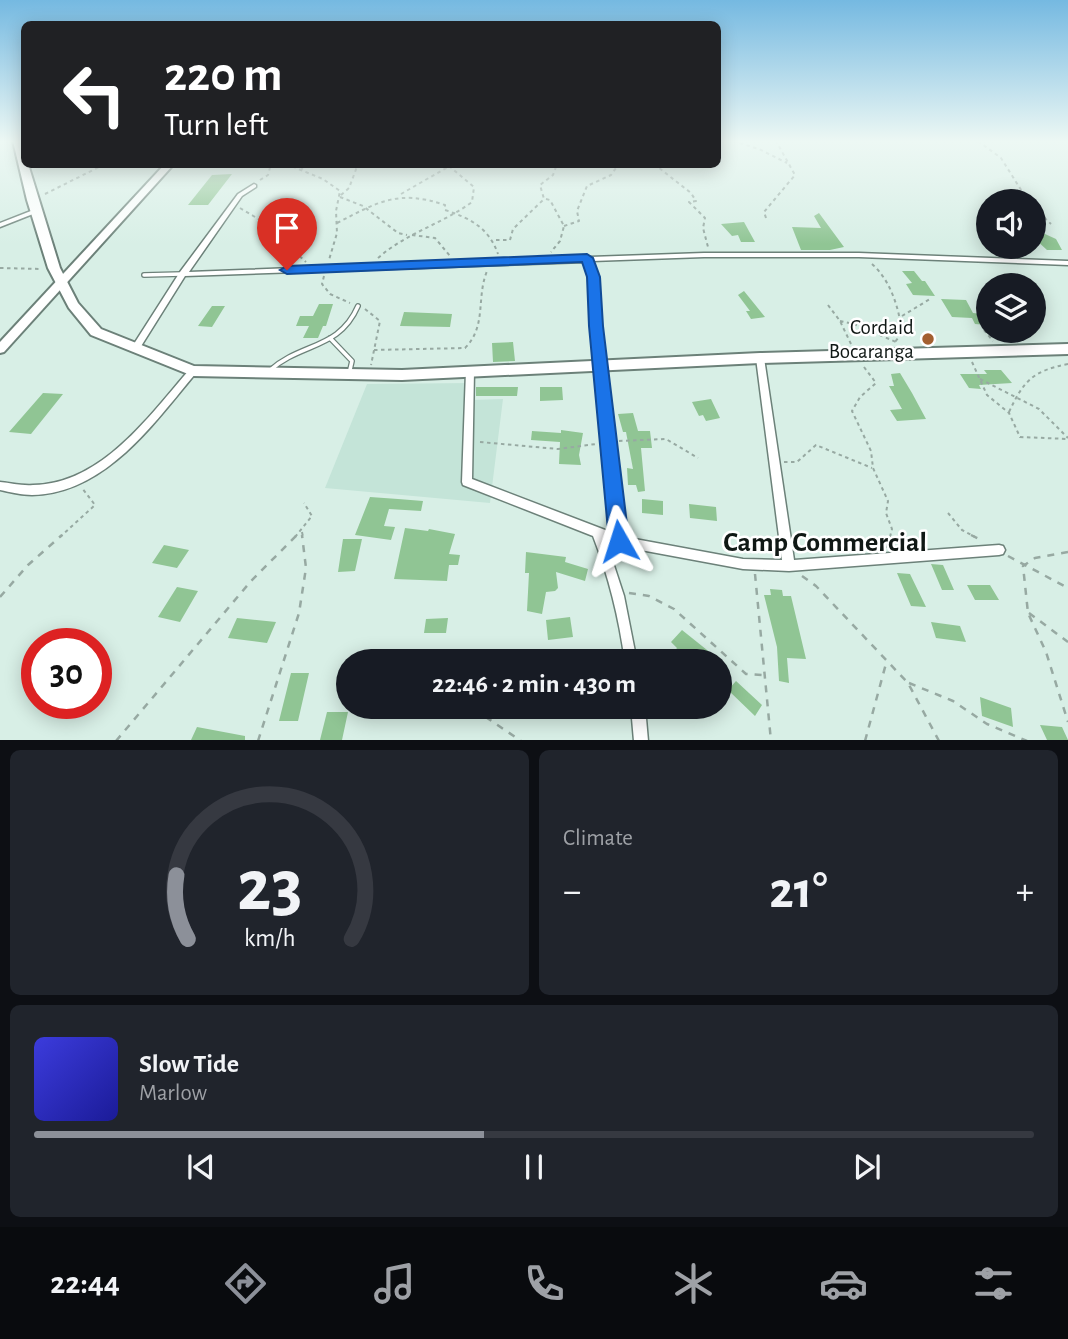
<!DOCTYPE html>
<meta charset="utf-8">
<style>
body{margin:0;font-family:"Alegreya Sans",sans-serif;background:#20242c;color:#f1f3f6;height:100vh;display:flex;flex-direction:column;font-size:26px;white-space:nowrap}
*{box-sizing:border-box;margin:0}
p{font-size:23px;color:#9ea1a6}
.icon{flex:none;width:38px;height:38px;fill:none;stroke:currentColor;stroke-width:2;stroke-linecap:round;stroke-linejoin:round}
.map{position:relative;height:740px;overflow:hidden}
.panel{display:flex;flex-direction:column;gap:10px;padding:10px;background:#0d0f14;flex:1}
.panel>*{flex:none}
.top-card{position:absolute;left:21px;top:21px;width:700px;height:147px;border-radius:10px;box-shadow:0 4px 18px #0003;background:#202124;color:#fff;overflow:hidden}
.tools{position:absolute;left:976px;top:189px;display:grid;gap:14px}
.tools a{display:grid;place-items:center;width:70px;height:70px;border-radius:50%;background:#171b24;box-shadow:0 4px 18px #0003;font-size:35px}
.speed{position:absolute;left:21px;top:628px;display:flex;gap:14px;font-size:35px;font-weight:700;text-align:center}
.speed>*{display:grid;place-content:center;width:91px;height:91px;border-radius:50%;background:#171b24;box-shadow:0 4px 18px #0003;line-height:1}
.speed .limit{border:10px solid #d22;background:#fff;color:#111}
.pin{position:absolute;display:grid;place-items:center;width:60px;height:60px;color:#fff;margin:-72px -30px;border-radius:50% 50% 50% 0;rotate:-45deg;box-shadow:0 0 7px #0007}
.pin .icon{rotate:45deg}
.me{position:absolute;width:77px;margin:-38px;rotate:354deg;stroke-linejoin:round;filter:drop-shadow(0 0 5px #0008)}
.turn{display:flex;align-items:center;gap:24px;height:147px;padding:0 28px;font-size:32px}
.turn .icon{width:91px;height:91px;stroke-width:2.5}
.turn b{display:block;font-size:49px;line-height:60px}
.big{font-size:52px;font-weight:600;line-height:1.1}
.panel .card{flex:1;display:flex;flex-direction:column;justify-content:center;gap:10px;min-width:0;padding:0 24px;border-radius:10px;background:#20242c}
.panel .dial{align-items:center;gap:0}
.dial svg{height:182px;overflow:visible;fill:none;stroke:#363941;stroke-width:7;stroke-linecap:round;text-anchor:middle}
.dial text{fill:#f1f3f6;stroke:none}
.song{display:flex;align-items:center;gap:21px}
.cover{width:84px;height:84px;border-radius:10px;background:linear-gradient(135deg,hsl(240 70% 55%),hsl(240 70% 35%))}
.played{height:7px;border-radius:4px;background:linear-gradient(90deg,#8c9099 45%,#363941 45%)}
.keys{display:flex;justify-content:space-around;direction:ltr}
.heat{display:flex;justify-content:space-between;align-items:center;font-size:38px;direction:ltr}
.panel .tiles{flex:1;display:grid;gap:10px;grid-template-columns:1fr 1fr}
.card:last-child{grid-column:span 2}
.trip{position:absolute;left:336px;top:649px;width:396px;height:70px;border-radius:35px;background:#171b24;box-shadow:0 4px 18px #0003;font-weight:600;line-height:70px;text-align:center}
.tab-bar{display:flex;height:112px;justify-content:space-around;align-items:center;background:#090b0e;color:#9ea1a6}
.tab-bar .icon{width:49px;height:49px}
.tab-bar .on{color:#8c9099}
.tab-bar b{font-size:32px;color:#f1f3f6}
.map>svg:first-child{display:block}
</style>
<div class="map">
<svg width="1068" height="741" viewBox="0 0 1068 741">
<rect width="100%" height="100%" fill="#d8efe6"/>
<path fill="#c4e4d8" d="M471,383v17l32,-1 -13,104 -165,-15 42,-104z"/>
<path fill="#90c594" d="M232,174l-24,31h-20l24,-30z
M819,213l25,34 -14,3h-29l-9,-23 29,1 -7,-12z
M744,222l11,20h-14l-3,-7 -6,1 -11,-12z
M1034,229l22,10 6,11h-15l-13,-12z
M902,271h12l8,10h3l10,15 -22,-1 -7,-11 6,-1z
M744,291l21,26 -14,2 -5,-8h4l-12,-16z
M941,299l25,1 7,13 9,1 5,11 -12,-1 -3,-6 -20,-1z
M319,304h14l-7,22h-3l-5,12h-15l6,-12h-13l4,-10h13z
M212,306h13l-13,21 -14,-1z
M404,312l48,2 -2,13 -50,-1z
M513,342l2,19 -22,1 -1,-19z
M984,370h17l11,13 -33,2 2,4 -12,-1 -9,-14h27z
M900,373l12,20 14,26 -29,2 -7,-11 12,-1 -13,-23h5l-3,-12z
M476,387h42l-1,9h-41z
M540,387h22l1,13 -23,1z
M43,393l20,1 -32,40 -22,-2z
M711,399l9,19 -14,3 -3,-6 -4,1 -7,-14z
M633,413l5,18h12l2,17h-11l4,43 -7,1 -2,-7h-8l-1,-17 6,1 -7,-37h-3l-5,-18z
M561,430l22,3 -4,22 2,10 -22,-1 1,-22 -29,-2 1,-9 29,2z
M370,497l28,2 25,2 -2,10 -32,-2 -5,17 11,1 -4,13 -36,-5z
M642,499l21,2v14l-21,-2z
M689,504l27,3 1,14 -27,-3z
M405,528l23,3 1,-2 26,5 -6,20 11,1 -2,10h-9l-2,16 -53,-2z
M343,539h19l-7,32 -17,1z
M164,545l25,5 -12,18 -25,-5z
M526,552l40,5 -1,5 23,7 -3,12 -29,-9 2,16 -3,3 -9,1 -4,22 -15,-3 2,-38h-4z
M931,564l12,1 11,25h-12z
M897,573l13,1 16,33 -15,-1z
M967,585h23l9,15h-24z
M177,587l21,4 -18,31 -22,-5z
M770,589l12,1 1,6h8l15,63 -19,-1 2,25 -10,-2 -2,-34 -13,-52h7z
M570,617l3,20 -25,3 -2,-20z
M237,618l39,4 -9,21 -39,-5z
M448,618l-2,15h-22l2,-14z
M931,622l29,4 6,16 -30,-4z
M682,630l30,24 -6,8h-40l11,-14 -6,-6z
M291,673h18l-11,48h-19z
M736,681l26,24 -7,11 -27,-26z
M980,697l31,11 2,19 -31,-11z
M327,712h21l-6,28h-22z
M1040,725l22,2 6,13h-21z
M197,727l48,9v4h-54z"/>
<g fill="none" stroke-linecap="round" stroke-linejoin="round">
<defs>
<path id="lane" d="M144,275l38,-1
M330,338l22,23 -3,13
M269,371c32,-29 70,-21 89,-65"/>
<path id="street" d="M254,184l2,1v2l-14,9 -53,76 395,-15 3,-1 3,1 114,-4h155l209,8v4l-209,-8h-155l-112,4 6,16 2,49 24,211 119,22 39,1 -26,-202 4,-3 4,3 30,202 205,-15 4,1 2,4 -2,4 -4,1 -210,16 -46,-2 -124,-23 -13,-5 18,55 13,66h-12c-6,-44 -16,-85 -32,-126l-130,-51 -1,-3 4,-111 4,-3 4,3 -2,108 141,54 -21,-207 -2,-49 -5,-15 -400,14 -47,75h-6l-1,-2 1,-2 48,-75 58,-78z
M36,209l2,1v2l-38,15v-4z
M193,368l3,1 1,2 -1,2c-42,50 -91,121 -164,122 -10,0 -22,-3 -32,-5v-8c11,1 22,4 33,3 69,-1 116,-69 157,-116z
M631,707h14l3,34h-14z"/>
<path id="secondary" d="M165,164h9l-170,188 -4,1v-11z"/>
<path id="primary" d="M13,141h8l3,23h4l32,104 18,35 23,26 93,37 208,4 358,-17 308,-9v10l-308,9 -358,17 -209,-4 -102,-41 -22,-27 -21,-40 -21,-68z"/>
</defs>
<use href="#lane" stroke="#6c8179" stroke-width="6"/>
<use href="#street" stroke="#6c8179" stroke-width="3"/>
<use href="#secondary" stroke="#6c8179" stroke-width="4"/>
<use href="#primary" stroke="#6c8179" stroke-width="4"/>
<path stroke="#97a9a2" stroke-width="2" stroke-dasharray="3.5 3.5" stroke-linecap="butt" d="M733,141l26,8 28,14
M978,141l23,17 27,43
M286,164l37,15 17,12 -4,20 1,22 -8,27
M654,164l37,29 5,8 -7,1 16,16 -2,10 5,19
M300,170l9,-6
M260,180l8,-5 3,-11
M45,194l60,-30
M401,194l52,-30
M341,195l8,-7 9,-24
M340,197l23,9 35,27 9,2
M546,199l4,1 14,26 -4,15 -9,11
M240,208l20,12 46,42
M1034,208l17,16
M766,218l-2,-6 31,-37 -19,-34
M337,223c41,-21 61,-34 108,-18v5c25,8 44,18 53,44
M564,226l15,-5 -2,-10 10,-25 24,-11 5,-7 -3,-4
M412,235l23,3 15,18
M496,240h14l3,-11 31,-30 -4,-14 13,-10 4,-11
M1028,254v-3l10,-6 -4,-10
M378,258c28,-25 64,-34 94,-56l2,-15 -25,-21
M872,264c19,17 27,44 30,69l-7,9
M0,268l41,1
M324,276l-2,8 8,10 20,9
M828,305l12,16 11,23
M365,309l15,12 -9,44
M902,316l28,-17
M840,321l14,3 42,18
M984,330l9,11
M374,350l91,-2c22,-22 11,-50 22,-77
M972,362l15,33 22,18 11,24 48,2
M864,367l12,16 -16,14 -8,14 19,40 2,17 15,33 -2,12 6,16 -2,8
M980,379l59,30 29,29
M1009,412c15,-32 24,-41 59,-48
M619,441l47,-2 32,19
M480,442l78,7 38,-5
M784,462h13l19,-17 56,23
M948,513l14,17 13,7
M302,532l1,5
M60,537l35,-32 -13,-17
M295,537l17,-21 -8,-13"/>
<path stroke="#97a9a2" stroke-width="2.5" stroke-dasharray="7 7" stroke-linecap="butt" d="M971,535l8,4
M887,548l3,-13
M1068,552l-33,6 -12,8 5,47 18,39 22,70
M1008,556l60,32
M755,574l16,167
M802,576l14,10 92,97 31,58
M629,593l20,3 25,13 72,65 17,1
M0,597l28,-32 34,-30
M1029,613l39,29
M909,683l44,18 34,23 40,17
M474,709l47,32
M116,741l135,-160 46,-46
M258,741l41,-128 7,-45 -4,-33
M865,741l22,-81"/>
<use href="#lane" stroke="#fff" stroke-width="3.5"/>
<use href="#street" fill="#fff" fill-rule="evenodd"/>
<use href="#secondary" fill="#fff" fill-rule="evenodd"/>
<use href="#primary" fill="#fff" fill-rule="evenodd"/>
</g>
<linearGradient id="sky" x2="0" y2="1"><stop stop-color="#75b9e1"/><stop offset="0.58" stop-color="#edf8f4"/><stop offset="1" stop-color="#edf8f4" stop-opacity="0"/></linearGradient>
<rect width="1068" height="244" fill="url(#sky)"/>
<path fill="#1a73e8" stroke="#114b97" stroke-width="2" d="M587,254l6,4 7,19 3,49 26,215 -3,7 -7,3 -7,-3 -3,-7 -20,-215 -2,-49 -5,-15 -295,12 -7,-4 7,-4z"/>
<circle fill="#a35f30" stroke="#fff" stroke-width="2.5" cx="928" cy="339" r="7"/>
<g text-anchor="middle" stroke-width="5" stroke-linejoin="round" paint-order="stroke">
<g font-size="21" fill="#101815" stroke="#fff" text-anchor="end">
<text x="914" y="334">Cordaid<tspan x="914" dy="24">Bocaranga</tspan></text>
</g>
<g font-size="28" font-weight="bold" fill="#101815" stroke="#fff">
<text x="825" y="551">Camp Commercial</text>
</g>
</g>
</svg>
<div class="tools">
<a><svg class="icon" aria-label="sound" viewBox="0 0 24 24"><path d="M4 9h4l5-4v14l-5-4H4zM17 9q2 3 0 6"/></svg></a>
<a><svg class="icon" aria-label="layers" viewBox="0 0 24 24"><path d="M12 4l9 5-9 5-9-5zM3 14l9 5 9-5"/></svg></a>
</div>
<div class="speed"><div class="limit">30</div></div>
<div class="pin" style="left:287px;top:270px;background:#d93025"><svg class="icon" aria-label="arrive" viewBox="0 0 24 24"><path d="M6 21V4h12l-3 4 3 4H6"/></svg></div>
<svg class="me" style="left:619px;top:541px" viewBox="-20 -20 40 40"><path d="M0-17L14 15 0 8-14 15z" fill="#1a73e8" stroke="#fff" stroke-width="4"/></svg>
<div class="trip">22:46 · 2 min · 430 m</div>
<div class="top-card">
<div class="turn"><svg class="icon" aria-label="left" viewBox="0 0 24 24"><path d="M17 20v-9H6M10 6l-5 5 5 5"/></svg><div><b>220 m</b>Turn left</div></div>
</div>
</div>
<section class="panel">
<div class="tiles">
<div class="card dial"><svg viewBox="0 0 100 80">
<path d="M14 69A42 42 0 1 1 86 69"/>
<path d="M14 69A42 42 0 0 1 9 41" stroke="#8c9099"/>
<text x="50" y="56" font-size="32" font-weight="700">23</text>
<text x="50" y="72" font-size="11">km/h</text>
</svg></div>
<div class="card"><p>Climate</p>
<div class="heat"><a>−</a><b class="big">21°</b><a>+</a></div>
</div>
<div class="card">
<div class="song"><i class="cover"></i><div><b>Slow Tide</b><p>Marlow</p></div></div>
<div class="played"></div>
<div class="keys"><svg class="icon" aria-label="previous" viewBox="0 0 24 24"><path d="M18 5L8 12l10 7zM5 5v14"/></svg><svg class="icon" aria-label="pause" viewBox="0 0 24 24"><path d="M8 5v14M16 5v14"/></svg><svg class="icon" aria-label="next" viewBox="0 0 24 24"><path d="M6 5l10 7-10 7zM19 5v14"/></svg></div>
</div>
</div>
</section>
<nav class="tab-bar">
<b>22:44</b>
<svg class="icon on" aria-label="directions" viewBox="0 0 24 24"><path d="M12 3l9 9-9 9-9-9zM9 14v-3h6M13 9l2 2-2 2"/></svg>
<svg class="icon" aria-label="music" viewBox="0 0 24 24"><path d="M9 18V5l10-2v13"/><circle cx="6" cy="18" r="3"/><circle cx="16" cy="16" r="3"/></svg>
<svg class="icon" aria-label="phone" viewBox="0 0 24 24"><path d="M5 4h4l2 5-3 2q2 4 5 5l2-3 5 2v4C11 20 4 13 5 4z"/></svg>
<svg class="icon" aria-label="climate" viewBox="0 0 24 24"><path d="M12 3v18M4 7l16 10M4 17L20 7"/></svg>
<svg class="icon" aria-label="car" viewBox="0 0 24 24"><path d="M5 17H2v-5l4-1 3-4h7l3 4 3 1v5h-3M9 17h6M6 11h13"/><circle cx="7" cy="17" r="2"/><circle cx="17" cy="17" r="2"/></svg>
<svg class="icon" aria-label="filters" viewBox="0 0 24 24"><path d="M4 7h16M4 17h16"/><circle cx="9" cy="7" r="2"/><circle cx="15" cy="17" r="2"/></svg>
</nav>
